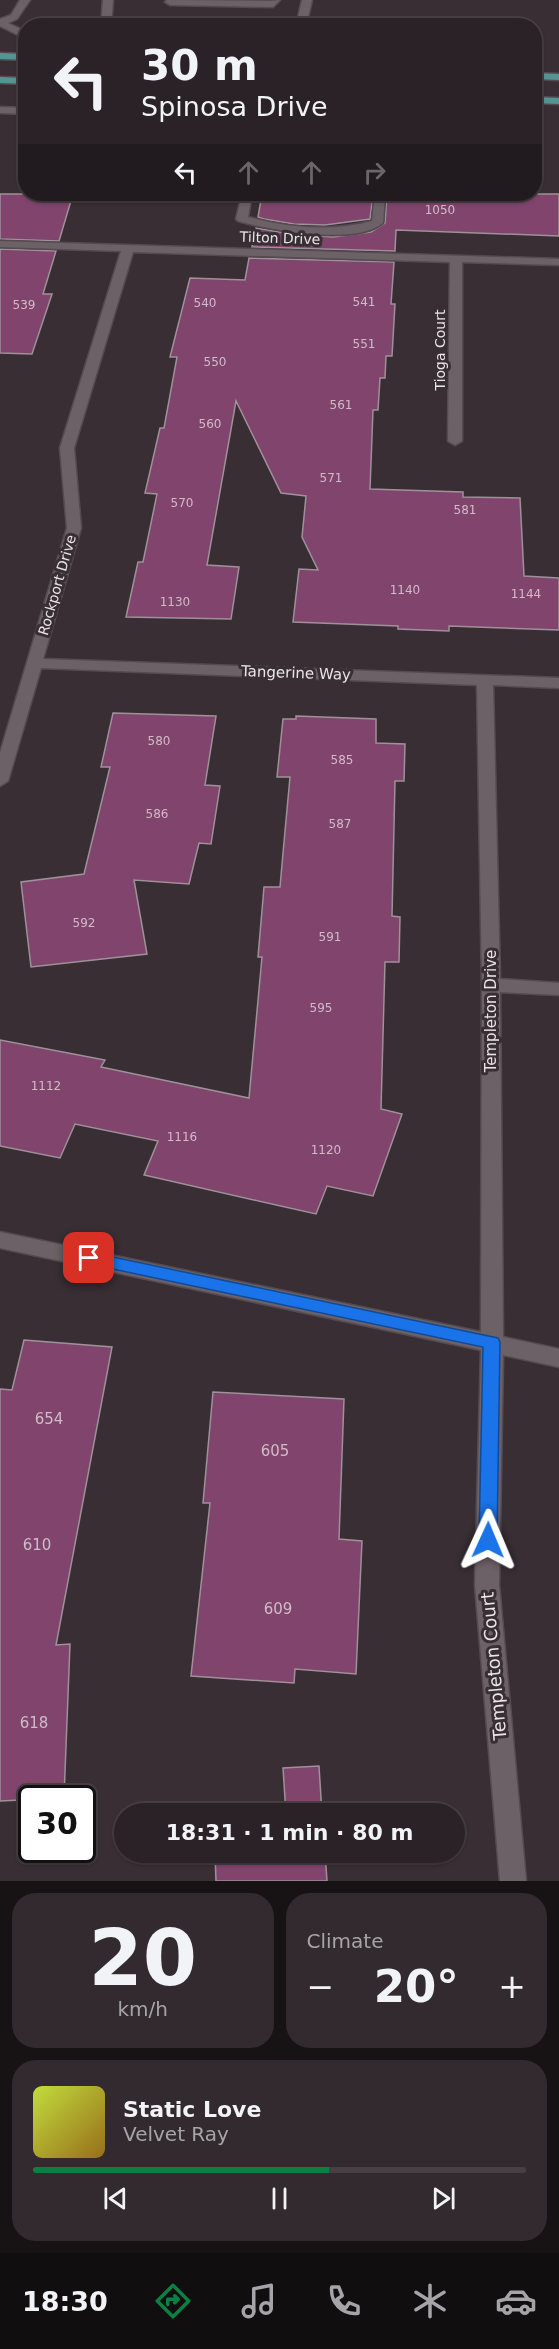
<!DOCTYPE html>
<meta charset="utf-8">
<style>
body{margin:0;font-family:"DejaVu Sans",sans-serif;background:#322a2f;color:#f1f3f6;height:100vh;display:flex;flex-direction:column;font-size:22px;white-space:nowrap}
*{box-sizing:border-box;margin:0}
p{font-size:20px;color:#a5a4a7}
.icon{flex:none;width:33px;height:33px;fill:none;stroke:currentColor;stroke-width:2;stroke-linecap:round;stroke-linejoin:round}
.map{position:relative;height:1881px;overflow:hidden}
.side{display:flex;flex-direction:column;gap:12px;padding:12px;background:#171315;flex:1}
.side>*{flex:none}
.hud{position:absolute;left:18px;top:18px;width:524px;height:183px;border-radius:24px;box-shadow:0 2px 4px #0004,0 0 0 2px #463f44;background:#2a2227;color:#f1f3f6;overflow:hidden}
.speed{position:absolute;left:18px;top:1785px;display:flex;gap:12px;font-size:30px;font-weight:700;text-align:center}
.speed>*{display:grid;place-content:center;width:78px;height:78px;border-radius:50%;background:#2a2227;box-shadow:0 2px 4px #0004,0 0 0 2px #463f44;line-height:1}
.speed .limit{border:3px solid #111;border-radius:9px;background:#fff;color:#111}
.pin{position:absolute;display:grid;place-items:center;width:51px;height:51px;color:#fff;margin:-26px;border-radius:12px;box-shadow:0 3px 9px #0006}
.me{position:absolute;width:66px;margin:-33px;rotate:1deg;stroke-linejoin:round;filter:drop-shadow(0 0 4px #0008)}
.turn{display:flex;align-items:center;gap:21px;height:126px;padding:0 24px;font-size:27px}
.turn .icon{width:78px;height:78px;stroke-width:2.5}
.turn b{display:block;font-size:42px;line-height:51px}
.lanes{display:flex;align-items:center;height:57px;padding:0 24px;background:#0003;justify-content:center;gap:30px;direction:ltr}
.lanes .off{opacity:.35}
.big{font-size:45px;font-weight:700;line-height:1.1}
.side .tile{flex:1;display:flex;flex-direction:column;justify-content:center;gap:9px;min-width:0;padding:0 21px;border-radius:24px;background:#322a2f}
.side .dial{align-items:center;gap:0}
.dial b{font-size:78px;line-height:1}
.song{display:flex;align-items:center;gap:18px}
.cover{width:72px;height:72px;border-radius:9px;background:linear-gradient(135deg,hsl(70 70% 55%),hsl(40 70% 35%))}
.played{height:6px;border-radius:3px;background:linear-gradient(90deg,#0b8043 60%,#463f44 60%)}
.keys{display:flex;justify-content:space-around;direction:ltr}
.heat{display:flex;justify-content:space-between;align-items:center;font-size:33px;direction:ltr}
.side .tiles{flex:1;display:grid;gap:12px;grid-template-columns:1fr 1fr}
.tile:last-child{grid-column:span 2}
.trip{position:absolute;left:114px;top:1803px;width:351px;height:60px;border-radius:30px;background:#2a2227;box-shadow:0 2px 4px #0004,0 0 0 2px #463f44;font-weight:700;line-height:60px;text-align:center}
.menu{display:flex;height:96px;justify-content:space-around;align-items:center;background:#110e10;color:#a5a4a7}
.menu .icon{width:42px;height:42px}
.menu .active{color:#0b8043}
.menu b{font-size:27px;color:#f1f3f6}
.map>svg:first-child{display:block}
</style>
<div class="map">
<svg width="559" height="1881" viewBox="0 0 559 1881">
<rect width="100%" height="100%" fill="#382e34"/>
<path fill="#80446d" stroke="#9e9199" stroke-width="1.5" d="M0,194h73l-14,47 -59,-2z
M262,194h111l-3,25 -45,6 -31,-1 -30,-5 -6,-2z
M387,194h172v42l-163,-6 -1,21 -143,-4 4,-19 35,6 42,3 38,-5 14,-9z
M0,249l56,2 -13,43h9l-20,60 -32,-1z
M249,258l145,4 -3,42h4l-3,52h-6l-1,22h-5l-2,32h-5l-3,79 93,3v5l57,1 4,78 35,2v52l-110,-4v5l-51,-2v-3l-105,-4 6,-53 19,1 -16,-33 4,-41 -25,-3 -45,-92 -29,164 32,2 -8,52 -105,-2 12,-55h5l14,-68 -12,-1 15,-65h4l13,-71h-7l20,-79 55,2z
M113,713l103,3 -11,69 15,1 -9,58 -12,-1 -10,41 -55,-4 13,74 -116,13 -10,-85 63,-8 26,-107h-9z
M296,716l80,3v24l29,1 -1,37h-9l-3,135 8,1 -1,45h-14l-4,147 21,5 -29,82 -46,-10 -11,28 -172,-39 14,-34 -83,-17 -15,34 -60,-12v-106l105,20 -4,7 148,31 13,-141h-4l6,-70h16l3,-34 7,-76h-13l6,-58h13z
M24,1340l88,7 -56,298 14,-1 -6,154 -64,3v-412l12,1z
M213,1392l131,7 -5,140 23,2 -6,133 -61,-5 -1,14 -103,-7 19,-173h-7z
M319,1766l3,48h-36l-3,-46z
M232,1852h93l2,29h-111l-1,-27z"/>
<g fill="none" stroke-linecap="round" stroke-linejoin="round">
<defs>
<path id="minor" d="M20,0h10l-13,19 -9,4 17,8 1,14 -3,-1 -5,-9 -18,-9v-7l11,-4z
M103,0h10l-2,26h-10z
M167,0l103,1 10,-1 -7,7 -103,-2 -5,-3z
M302,0h10l-6,26h-10z
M0,107l26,1v6l-26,-1z
M242,194h10l-4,23c40,11 83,15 124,4l3,-27h10l-2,29c-28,23 -112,7 -145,-2l-2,-2z
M0,241l559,18v6l-97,-3v179l-7,4 -7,-4 2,-179 -317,-10 -59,196 7,80 -38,131 516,19v10l-66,-3 7,294 59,4v12l-59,-3 3,345 56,12v18l-56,-12 -4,230 27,296h-26l-25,-296 6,-235 -481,-102v-16l481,100 1,-347 -5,-300 -436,-17 -33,113 -8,5v-33l67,-225 -7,-80 61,-197 -121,-4z"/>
<path id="major" d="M0,53l26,1v6l-26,-1z
M534,73l25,1v6l-25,-1z
M0,77l26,1v6l-26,-1z
M534,97l25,1v6l-25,-1z"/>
</defs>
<use href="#minor" stroke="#544b51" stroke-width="3"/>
<use href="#major" stroke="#544b51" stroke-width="3"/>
<use href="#minor" fill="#6d6168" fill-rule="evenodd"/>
<use href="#major" fill="#549594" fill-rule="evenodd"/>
</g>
<path fill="#1a73e8" stroke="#114b97" stroke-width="1.5" d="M89,1252l409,86 2,4 -3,198 -2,6 -7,2 -6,-2 -3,-6 4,-193 -394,-83 -5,-1 -3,-5 3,-4z"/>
<g text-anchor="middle" stroke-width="6" stroke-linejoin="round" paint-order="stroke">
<g font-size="12" fill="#d0bbc8">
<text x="440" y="214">1050</text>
<text x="364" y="306">541</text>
<text x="205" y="307">540</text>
<text x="24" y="309">539</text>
<text x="364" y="348">551</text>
<text x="215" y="366">550</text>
<text x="341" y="409">561</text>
<text x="210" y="428">560</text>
<text x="331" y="482">571</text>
<text x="182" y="507">570</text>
<text x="465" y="514">581</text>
<text x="405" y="594">1140</text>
<text x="526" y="598">1144</text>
<text x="175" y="606">1130</text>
<text x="159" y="745">580</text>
<text x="342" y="764">585</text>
<text x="157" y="818">586</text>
<text x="340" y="828">587</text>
<text x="84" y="927">592</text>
<text x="330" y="941">591</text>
<text x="321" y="1012">595</text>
<text x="46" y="1090">1112</text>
<text x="182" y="1141">1116</text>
<text x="326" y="1154">1120</text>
</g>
<g font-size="14" fill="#eae3e7" stroke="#382e34">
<text transform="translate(280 238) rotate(2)" y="5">Tilton Drive</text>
<text transform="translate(440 350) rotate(-90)" y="5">Tioga Court</text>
<text transform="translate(57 585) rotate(-74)" y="5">Rockport Drive</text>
</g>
<g font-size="15" fill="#eae3e7" stroke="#382e34">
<text transform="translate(296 673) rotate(2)" y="5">Tangerine Way</text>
<text transform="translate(491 1011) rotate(-90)" y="5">Templeton Drive</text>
</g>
<g font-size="15" fill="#d0bbc8">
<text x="49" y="1424">654</text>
<text x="275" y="1456">605</text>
<text x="37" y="1550">610</text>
<text x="278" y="1614">609</text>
<text x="34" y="1728">618</text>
</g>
<g font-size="18" fill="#eae3e7" stroke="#382e34">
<text transform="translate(494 1666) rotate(-95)" y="6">Templeton Court</text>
</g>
</g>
</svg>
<div class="speed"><div class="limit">30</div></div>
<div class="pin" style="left:89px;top:1258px;background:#d93025"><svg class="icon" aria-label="arrive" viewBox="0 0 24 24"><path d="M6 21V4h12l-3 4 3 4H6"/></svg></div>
<svg class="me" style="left:488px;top:1540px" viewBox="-20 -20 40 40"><path d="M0-17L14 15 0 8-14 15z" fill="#1a73e8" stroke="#fff" stroke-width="4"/></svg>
<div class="trip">18:31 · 1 min · 80 m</div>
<div class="hud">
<div class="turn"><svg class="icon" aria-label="left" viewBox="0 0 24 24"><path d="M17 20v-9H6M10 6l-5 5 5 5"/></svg><div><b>30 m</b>Spinosa Drive</div></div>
<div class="lanes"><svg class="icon" aria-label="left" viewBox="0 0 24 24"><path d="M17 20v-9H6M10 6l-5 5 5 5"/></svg><svg class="icon off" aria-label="ahead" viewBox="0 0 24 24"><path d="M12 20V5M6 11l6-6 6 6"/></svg><svg class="icon off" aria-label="ahead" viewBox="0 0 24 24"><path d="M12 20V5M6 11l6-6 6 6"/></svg><svg class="icon off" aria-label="right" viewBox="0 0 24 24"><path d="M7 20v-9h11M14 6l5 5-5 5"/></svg></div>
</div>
</div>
<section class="side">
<div class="tiles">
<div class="tile dial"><b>20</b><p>km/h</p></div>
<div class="tile"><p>Climate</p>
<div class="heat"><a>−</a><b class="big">20°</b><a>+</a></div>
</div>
<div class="tile">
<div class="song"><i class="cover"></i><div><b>Static Love</b><p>Velvet Ray</p></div></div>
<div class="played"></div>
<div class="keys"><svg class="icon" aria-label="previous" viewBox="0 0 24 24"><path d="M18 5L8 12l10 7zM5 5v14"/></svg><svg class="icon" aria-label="pause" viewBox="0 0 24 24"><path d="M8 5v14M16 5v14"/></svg><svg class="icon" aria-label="next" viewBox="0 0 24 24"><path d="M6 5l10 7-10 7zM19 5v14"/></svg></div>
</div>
</div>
</section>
<nav class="menu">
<b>18:30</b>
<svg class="icon active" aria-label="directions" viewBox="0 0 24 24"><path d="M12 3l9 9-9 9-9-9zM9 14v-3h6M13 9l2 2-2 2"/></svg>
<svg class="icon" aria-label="music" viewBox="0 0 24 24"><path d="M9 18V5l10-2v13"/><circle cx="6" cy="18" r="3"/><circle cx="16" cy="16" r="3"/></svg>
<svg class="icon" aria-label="phone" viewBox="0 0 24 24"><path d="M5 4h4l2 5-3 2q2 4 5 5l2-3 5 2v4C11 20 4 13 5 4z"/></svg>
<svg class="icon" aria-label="climate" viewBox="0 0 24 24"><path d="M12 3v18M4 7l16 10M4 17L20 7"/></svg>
<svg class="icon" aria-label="car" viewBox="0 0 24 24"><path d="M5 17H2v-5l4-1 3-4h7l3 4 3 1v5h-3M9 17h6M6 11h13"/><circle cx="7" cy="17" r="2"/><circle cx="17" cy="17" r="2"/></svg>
</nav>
